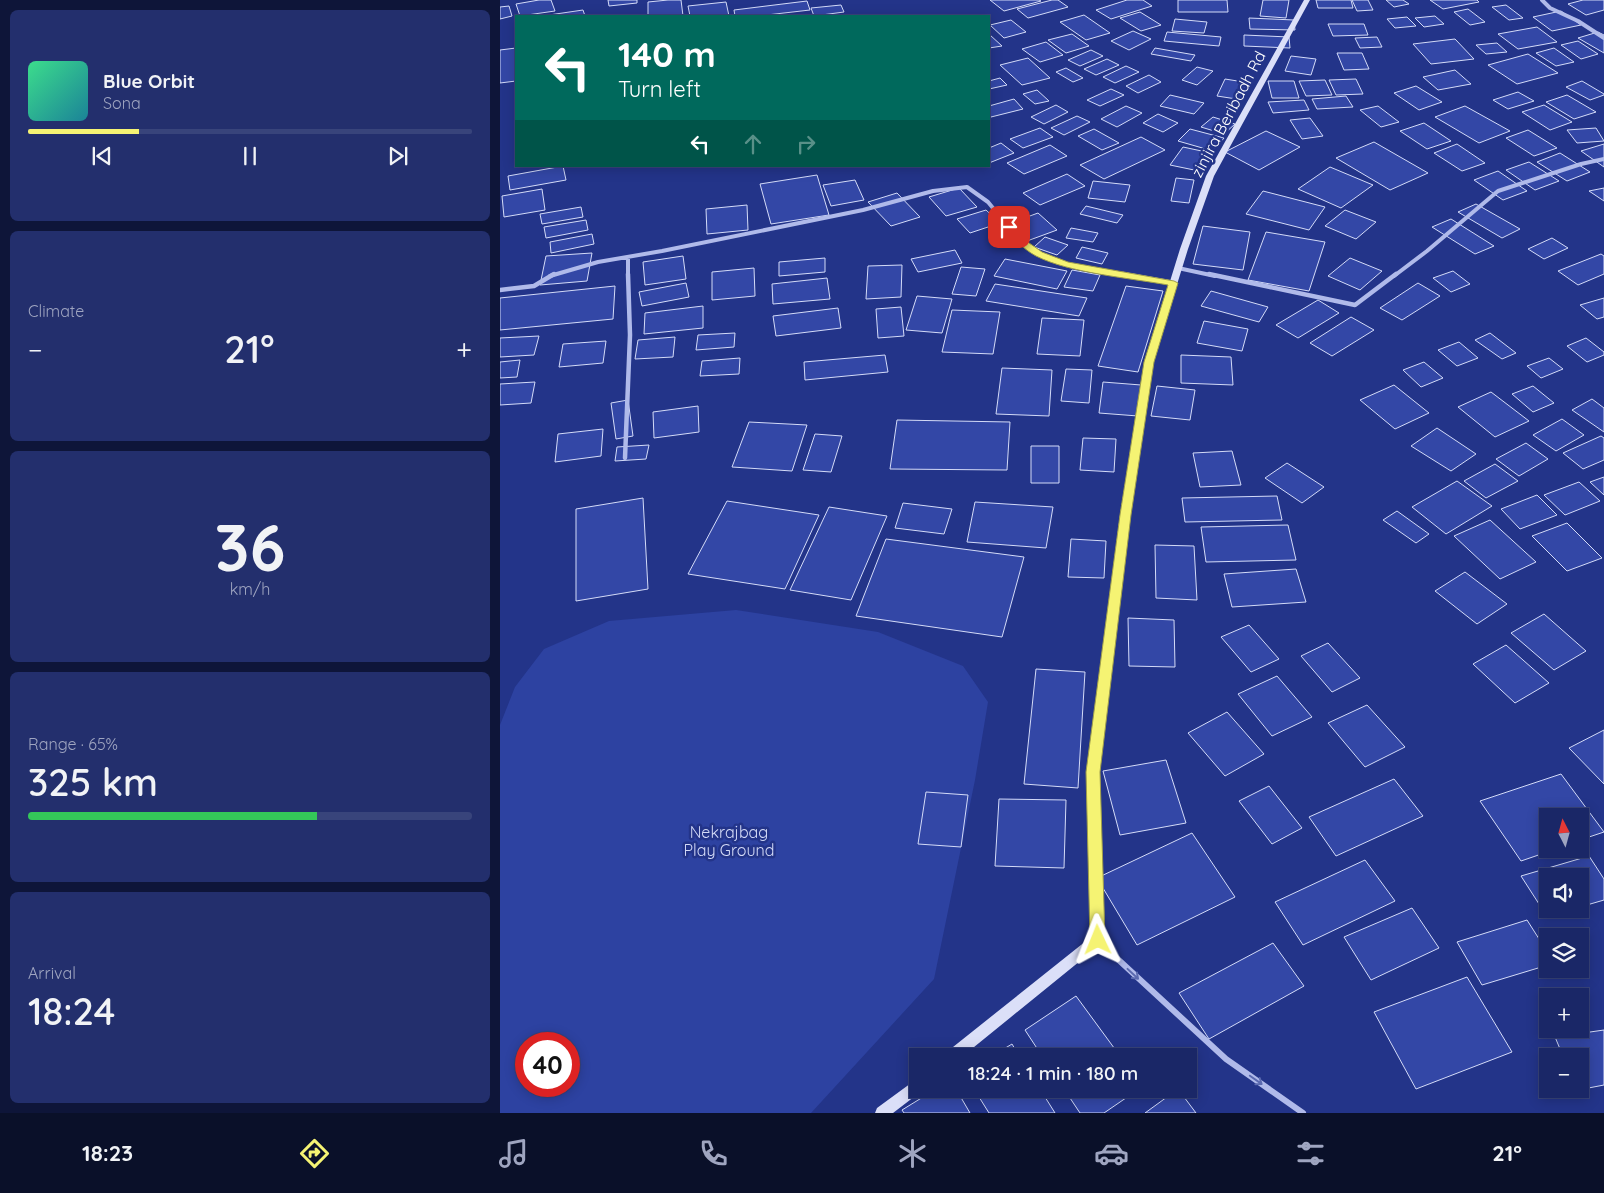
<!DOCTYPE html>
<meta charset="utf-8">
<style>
body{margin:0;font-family:Quicksand,sans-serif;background:#232f6d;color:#f1f3f6;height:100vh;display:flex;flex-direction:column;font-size:19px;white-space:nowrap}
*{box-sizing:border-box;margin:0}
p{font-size:16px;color:#9fa5c0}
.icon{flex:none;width:28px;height:28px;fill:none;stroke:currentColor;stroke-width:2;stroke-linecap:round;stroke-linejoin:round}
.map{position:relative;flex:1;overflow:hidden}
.side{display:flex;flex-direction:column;gap:10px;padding:10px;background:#0e1539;width:500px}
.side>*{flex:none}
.top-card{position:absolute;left:15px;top:15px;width:475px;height:152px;border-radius:0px;box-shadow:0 2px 12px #0003,0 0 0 1px #38447b;background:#00695c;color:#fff;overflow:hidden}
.needle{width:32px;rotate:354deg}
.tools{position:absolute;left:1039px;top:808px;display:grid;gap:10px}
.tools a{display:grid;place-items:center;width:50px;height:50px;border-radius:0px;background:#1a2767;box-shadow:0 2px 12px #0003,0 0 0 1px #38447b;font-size:25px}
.speed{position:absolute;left:15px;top:1032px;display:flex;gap:10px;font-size:25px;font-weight:700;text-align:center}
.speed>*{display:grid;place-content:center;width:65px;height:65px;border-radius:50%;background:#1a2767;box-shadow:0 2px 12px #0003,0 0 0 1px #38447b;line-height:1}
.speed .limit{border:8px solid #d22;background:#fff;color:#111}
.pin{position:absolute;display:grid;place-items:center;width:42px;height:42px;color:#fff;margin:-21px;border-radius:10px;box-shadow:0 2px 8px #0006}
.me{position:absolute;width:55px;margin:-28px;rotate:358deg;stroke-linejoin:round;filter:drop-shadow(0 0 4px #0008)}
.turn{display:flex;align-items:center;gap:18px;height:105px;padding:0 20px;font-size:22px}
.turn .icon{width:65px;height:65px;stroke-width:2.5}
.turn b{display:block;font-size:35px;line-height:42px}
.lanes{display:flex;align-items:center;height:48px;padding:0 20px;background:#0003;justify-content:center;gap:25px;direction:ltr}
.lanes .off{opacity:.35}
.big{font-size:38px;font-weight:600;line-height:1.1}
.side .card{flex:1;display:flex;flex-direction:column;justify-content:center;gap:8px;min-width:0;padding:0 18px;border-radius:8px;background:#232f6d}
.side .dial{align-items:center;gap:0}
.dial b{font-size:65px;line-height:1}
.song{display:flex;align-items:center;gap:15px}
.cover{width:60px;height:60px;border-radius:8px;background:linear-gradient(135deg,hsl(150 70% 55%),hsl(190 70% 35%))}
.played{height:5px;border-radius:2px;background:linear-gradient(90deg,#f5f373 25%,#38447b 25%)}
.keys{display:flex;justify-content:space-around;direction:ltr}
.heat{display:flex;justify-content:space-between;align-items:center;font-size:28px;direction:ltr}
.charge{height:8px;border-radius:4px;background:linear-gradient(90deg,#34c759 65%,#38447b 0)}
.trip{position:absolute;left:409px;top:1048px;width:288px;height:50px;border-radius:0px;background:#1a2767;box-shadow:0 2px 12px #0003,0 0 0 1px #38447b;font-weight:600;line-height:50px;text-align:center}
.dock{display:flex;height:80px;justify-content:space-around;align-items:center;background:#0a1029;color:#9fa5c0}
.dock .icon{width:35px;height:35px}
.dock .current{color:#f5f373}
.dock b{font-size:22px;color:#f1f3f6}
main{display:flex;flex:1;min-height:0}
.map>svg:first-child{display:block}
</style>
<main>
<section class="side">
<div class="card">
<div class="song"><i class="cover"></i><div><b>Blue Orbit</b><p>Sona</p></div></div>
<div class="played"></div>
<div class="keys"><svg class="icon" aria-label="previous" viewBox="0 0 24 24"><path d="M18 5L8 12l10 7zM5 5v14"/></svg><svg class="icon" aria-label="pause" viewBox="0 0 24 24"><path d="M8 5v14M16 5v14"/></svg><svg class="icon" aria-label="next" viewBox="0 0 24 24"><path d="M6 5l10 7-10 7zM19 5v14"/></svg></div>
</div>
<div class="card"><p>Climate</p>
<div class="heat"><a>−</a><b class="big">21°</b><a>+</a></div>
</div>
<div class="card dial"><b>36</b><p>km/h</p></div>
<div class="card"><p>Range · 65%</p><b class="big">325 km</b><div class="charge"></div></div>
<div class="card"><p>Arrival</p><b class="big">18:24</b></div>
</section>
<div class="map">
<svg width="1104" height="1113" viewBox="0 0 1104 1113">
<rect width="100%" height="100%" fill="#233489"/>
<path fill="#2d42a1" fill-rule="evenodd" d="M236,610l142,22 85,34 25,36 -13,78 -41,199 -123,134h-311v-388l15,-38 29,-38 65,-28zM26,1044h43v42h-43z"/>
<path fill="#3347a6" stroke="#d4dbf8" d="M39,0h12l4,11 -35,5 -4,-12z
M108,0h29v3l-28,3z
M168,0h13l2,16h-35v-14z
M490,0h49l2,1 -37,10z
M552,0h6l10,7 -40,11 -11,-9z
M627,0h16l9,6 -41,13 -15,-9z
M678,0h49l1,12h-50z
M763,0h26l-3,18 -26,-2z
M816,0h35l2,8h-35z
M852,0h16l5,10 -16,1z
M886,0h17l6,4 -15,3z
M930,0h47l2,2 -36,7z
M1083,0h21v10l-18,5 -18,-11z
M307,1l3,9 -52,6h-23l-1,-6z
M226,2l3,14h-39l-2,-10z
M341,5l3,7 -30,4 -3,-8z
M1006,5l17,13 -14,2 -17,-13z
M9,6l3,10 -12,3v-12z
M968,9l17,13 -15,3 -16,-13z
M83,10l2,6h-43z
M1061,11l20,14 -29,6 -19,-14z
M640,12l21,13 -20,6 -21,-13z
M584,15l26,18 -24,7 -26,-18z
M935,16l9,8 -20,3 -9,-9z
M907,17l9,9 -21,2 -8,-9z
M749,18l45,2 1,10 -45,-1z
M675,19l32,3 -3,11 -32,-2z
M511,20l15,12 -22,6 -14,-13z
M828,24h36l4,11 -35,1z
M1037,27l20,15 -39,7 -20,-15z
M633,31l18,8 -22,11 -18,-9z
M667,32l54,5 -2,9 -55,-5z
M1098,32l6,3v18l-26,-15z
M572,34l17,12 -23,7 -18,-13z
M489,35h1l12,11 -13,2z
M744,35l45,2 1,11 -46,-2z
M877,37l5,10 -22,1 -5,-10z
M955,39l19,20 -43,5 -18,-20z
M1078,41l20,13 -17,5 -20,-14z
M546,42l17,13 -23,7 -18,-13z
M997,43l10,9 -21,2 -10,-9z
M16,48v33l-16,2v-33z
M655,48l40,7 -4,6 -40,-7z
M1054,48l20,14 -18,4 -20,-13z
M591,50l12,6 -23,10 -12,-6z
M837,53h25l7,16 -25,1z
M1028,54l30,19 -41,11 -29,-19z
M791,56l25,3 -5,16 -26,-4z
M528,58l22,20 -28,7 -22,-20z
M607,59l12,6 -23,10 -12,-6z
M626,66l13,6 -24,11 -12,-6z
M697,67l16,4 -16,14 -15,-5z
M566,68l17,10 -10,4 -17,-10z
M955,70l16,14 -33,6 -15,-13z
M649,75l12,7 -23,11 -12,-7z
M500,78l7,7 -18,4v-8z
M725,79l25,4 -7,17 -26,-4z
M856,79l7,15 -27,1 -7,-15z
M825,80l7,15 -26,1 -7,-15z
M768,81h26l5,17h-27z
M1082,81l22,13v1l-14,5 -24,-13z
M916,86l26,16 -23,8 -25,-17z
M611,89l13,6 -24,11 -13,-6z
M537,90l12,11 -14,3 -12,-10z
M1018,92l16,9 -26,8 -15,-9z
M670,95l34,8 -10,11 -34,-8z
M1067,95l29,17 -22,7 -28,-17z
M846,96l7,11 -36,2 -5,-10z
M514,99l9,10 -32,8 -2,-2v-9z
M804,100l5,10 -36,3 -5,-11z
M556,105l12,7 -24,12 -13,-7z
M1044,105l28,17 -22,8 -28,-18z
M626,106l16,7 -25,14 -16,-8z
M878,106l21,16 -18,5 -21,-17z
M965,106l45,25 -31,12 -44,-26z
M658,114l20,9 -15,9 -20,-9z
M577,116l13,6 -26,13 -13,-7z
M713,117l22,7 -11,10 -23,-7z
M810,118l13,18 -21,3 -12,-19z
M924,123l27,18 -24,8 -27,-18z
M540,128l13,9 -30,11 -13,-9z
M1096,128l8,13 -27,2 -10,-13z
M594,129l25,14 -17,7 -24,-14z
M690,129l34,9 -11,13 -35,-10z
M1028,130l29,18 -23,8 -28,-18z
M766,131l34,16 -41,23 -34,-18z
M641,137l24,13 -61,29 -24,-14z
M874,142l54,31 -38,17 -54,-32z
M501,143l13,10 -25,10v-15z
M957,144l28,19 -23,8 -28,-18z
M1104,144v23l-23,-16z
M550,145l17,11 -43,18 -17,-11z
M683,147l28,6 -12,18 -29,-6z
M1060,153l30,19 -23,9 -30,-19z
M1029,162l30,19 -24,9 -29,-20z
M63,166l3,14 -56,10 -2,-14z
M830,167l43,18 -32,23 -43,-19z
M998,171l29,20 -24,9 -29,-20z
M567,174l18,12 -45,19 -17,-12z
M317,175l12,40 -58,9 -11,-40z
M676,178l18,2 -5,23 -18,-2z
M355,180l9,20 -33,6 -8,-21z
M593,181l37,4 -5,17 -37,-4z
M459,188l18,19 -31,9 -17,-19z
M1104,188v13l-15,-10z
M42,189l3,21 -41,7 -2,-21z
M763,191l62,16 -16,23 -63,-16z
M397,193l23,24 -29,9 -23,-24z
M976,204l44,25 -18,9 -44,-26z
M247,205l1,25 -41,4 -1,-25z
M586,206l37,9 -6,8 -37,-9z
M81,207l2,10 -41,7 -2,-10z
M486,210l14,13 -30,10 -13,-14z
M845,210l31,12 -20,17 -31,-13z
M538,213l19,17 -30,11 -19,-17z
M951,219l43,27 -19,8 -43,-27z
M86,220l2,10 -42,8 -2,-11z
M703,226l47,6 -7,38 -50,-6z
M571,228l27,5 -5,9 -27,-4z
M766,232l59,10 -16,49 -61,-11z
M92,234l2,10 -43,9 -1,-11z
M545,237l23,8 -11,10 -23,-8z
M1052,238l16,10 -24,11 -16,-10z
M582,247l26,6 -6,11 -26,-6z
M455,250l7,13 -44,9 -7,-13z
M92,253l-5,28 -47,4 6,-29z
M1101,254l3,2v18l-26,11 -20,-14z
M183,256l3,23 -41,6 -2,-23z
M325,258v14l-46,4v-14z
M850,258l32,13 -22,19 -32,-14z
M505,259l62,12 -10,18 -63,-13z
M402,265l-1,32 -35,2 2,-33z
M461,267l24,2 -9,27 -24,-2z
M254,268l1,28 -43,4v-28z
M572,270l28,5 -7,16 -29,-4z
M953,271l17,13 -19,8 -18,-14z
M327,278l3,21 -57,5 -1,-20z
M186,283l3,14 -47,9 -3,-14z
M918,283l22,13 -38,24 -22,-12z
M495,284l92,14 -8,18 -93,-15z
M115,286l-2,33 -113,11v-32z
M626,286l37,5 -25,81 -40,-6z
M711,291l57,16 -9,15 -58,-16z
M417,296l35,3 -10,34 -36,-3z
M1104,298v19l-7,2 -17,-14z
M818,300l21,13 -41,25 -22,-13z
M203,306v22l-59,6 1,-21z
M401,307l3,29 -26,2 -2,-29z
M338,308l3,20 -65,8 -3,-20z
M452,310l48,2 -7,42 -51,-2z
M851,317l23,13 -42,26 -22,-13z
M542,318l42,2 -4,36 -43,-2z
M704,321l44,8 -6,22 -45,-8z
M235,333l-1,14 -38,3 2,-15z
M990,333l26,20 -14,6 -27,-19z
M39,336l-5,19 -34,2v-19z
M175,337l-2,20 -38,2 3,-19z
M1086,338l18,14v3l-17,7 -20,-16z
M106,341l-3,22 -44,4 4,-23z
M959,342l19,16 -21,8 -19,-16z
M385,355l3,17 -83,8 -1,-18z
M681,355l50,2 2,28 -52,-2z
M240,358l-1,16 -39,2 2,-15z
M1049,358l14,11 -22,9 -14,-12z
M20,360l-3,17 -17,1v-16z
M924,362l19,16 -22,9 -18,-17z
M502,368l50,2 -3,46 -53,-2z
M566,369l26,1 -3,33 -28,-2z
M35,382l-4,21 -31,2v-21z
M603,382l38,3 -3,31 -39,-3z
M894,385l35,28 -34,16 -35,-29z
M657,386l38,4 -5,30 -39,-4z
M1033,386l21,17 -21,9 -21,-18z
M991,392l38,29 -34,16 -37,-30z
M1092,399l12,9v24l-32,-22z
M128,400l5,36 -17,3 -5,-36z
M198,406l1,26 -45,6 -1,-26z
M1062,419l22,16 -28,16 -23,-16z
M397,420l113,2 -3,48 -117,-1z
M249,422l58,3 -15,46 -60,-4z
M937,428l39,26 -25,17 -40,-25z
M103,429l-2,27 -46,6 3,-28z
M315,434l27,2 -11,36 -28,-2z
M1101,436l3,2v22l-21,9 -20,-16z
M583,438l33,1 -2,33 -34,-2z
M1026,443l22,16 -29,17 -23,-17z
M149,445l-3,14 -31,2 2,-14z
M531,446h28v37h-28z
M732,451l9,34 -41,2 -7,-34z
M787,463l37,24 -22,16 -37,-25z
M995,464l23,17 -32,17 -22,-17z
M1104,477v18l-14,-13z
M957,481l35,25 -46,28 -34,-27z
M1079,482l21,19 -35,14 -21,-20z
M1037,495l20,20 -37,14 -19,-20z
M777,496l5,24 -97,2 -3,-24z
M143,498l5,91 -72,12v-92z
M227,501l92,14 -34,74 -97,-15z
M475,502l78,5 -7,41 -79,-6z
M403,503l49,6 -8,25 -49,-6z
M329,507l58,9 -36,84 -61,-10z
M897,511l32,23 -13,9 -33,-23z
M990,520l46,42 -36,17 -46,-43z
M1067,523l35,35 -35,13 -35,-35z
M788,525l8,35 -90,2 -5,-35z
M386,539l138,18 -22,80 -146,-21z
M571,539l35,2 -2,37 -36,-1z
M655,545l39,1 3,54 -41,-2z
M796,569l10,33 -74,5 -8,-33z
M965,572l42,32 -30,20 -42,-33z
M1044,614l42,37 -32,19 -43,-37z
M628,618l46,2 1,47 -46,-1z
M749,625l30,34 -28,13 -30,-35z
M828,643l32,35 -28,14 -31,-36z
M1006,645l43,38 -34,20 -42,-39z
M536,669l49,3 -7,116 -54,-4z
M777,676l35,41 -40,19 -34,-42z
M867,705l38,42 -40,20 -37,-44z
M727,712l37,42 -39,22 -37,-43z
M1104,730v54l-35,-36z
M666,760l20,63 -66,12 -17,-64z
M1061,774l43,58 -24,8v-24h-32v33h8l-35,12 -41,-60z
M894,779l29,37 -87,40 -27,-39z
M769,786l33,42 -30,16 -33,-43z
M426,792l42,3 -7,52 -43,-3z
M499,799l67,1 -2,68 -69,-2z
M692,833l43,64 -98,48 -40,-67z
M1089,856l15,23v21l-24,7v-31h-32v33h28l-28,9 -27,-42z
M865,860l30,41 -92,44 -28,-43z
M912,908l27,40 -68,32 -27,-43z
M1027,920l21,33v12l-66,20 -25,-43z
M773,943l31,43 -95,53 -30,-46z
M967,977l45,75 -96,37 -42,-77z
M576,996l44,60h-78l-17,-26z
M1104,1030v55l-26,5 2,-1v-33h-17l-8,-19z
M512,1044l7,12h-27z
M436,1089h20l14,24h-66l-2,-3z
M474,1089h66l15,24h-66z
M564,1089h75l-35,24h-24z
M678,1089l18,24h-51z"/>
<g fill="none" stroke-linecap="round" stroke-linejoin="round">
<path stroke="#b0baea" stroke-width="4" d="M1042,0l8,8 28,13 26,17
M128,257v19
M678,268l37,8
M50,276l48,-14 64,-11 201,-41 70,-19 34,-4 21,15 31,38 20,14 27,11 64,11
M894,276l33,-25 71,-60 83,-27 23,-5"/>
<path stroke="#b0baea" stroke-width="4.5" d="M623,274l51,9
M709,274l146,31 41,-31
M0,290l34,-4 20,-12
M125,458l5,-123 -2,-61"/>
<path stroke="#b0baea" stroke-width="6" d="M597,940l129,119 77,54"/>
<path fill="#dbdff8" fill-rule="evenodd" d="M804,0h6l-96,176 -26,73 -35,113 -23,153 -31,257 4,168 -2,4 -138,112h-17l2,-5 143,-114 -4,-165 33,-257 25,-153 35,-113 26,-73z
M418,1078v11l5,1 -30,23h-18l2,-5z"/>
</g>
<defs><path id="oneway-shaft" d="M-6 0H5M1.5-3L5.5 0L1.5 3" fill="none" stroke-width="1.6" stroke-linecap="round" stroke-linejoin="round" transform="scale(1.25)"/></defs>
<g stroke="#5b6ab0">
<use href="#oneway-shaft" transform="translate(633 974) rotate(43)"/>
<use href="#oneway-shaft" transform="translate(756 1080) rotate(35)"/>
</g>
<path fill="#f5f373" stroke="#9f9e4b" d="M506,225h6l10,13 20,14 26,10 106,19 4,2 -24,79 -23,153 -31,257 5,168 -2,5 -5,2 -6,-2 -2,-5 -4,-168 34,-257 24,-153 24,-77c-38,-7 -99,-12 -132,-29 -13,-7 -23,-18 -32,-29z"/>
<g text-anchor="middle" stroke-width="5" stroke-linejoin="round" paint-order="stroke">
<g font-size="16" fill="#fff" stroke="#233489">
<text transform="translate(728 114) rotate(-62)" y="6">zinjira Beribadh Rd</text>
</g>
<g font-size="16" fill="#d4dbf8" stroke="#233489">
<text x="229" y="838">Nekrajbag<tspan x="229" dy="18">Play Ground</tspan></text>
</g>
</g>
</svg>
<div class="tools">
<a><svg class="needle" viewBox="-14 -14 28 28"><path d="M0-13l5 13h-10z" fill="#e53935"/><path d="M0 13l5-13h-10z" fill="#9fa5c0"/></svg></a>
<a><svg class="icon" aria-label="sound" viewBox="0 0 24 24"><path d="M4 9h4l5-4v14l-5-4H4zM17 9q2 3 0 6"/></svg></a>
<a><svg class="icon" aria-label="layers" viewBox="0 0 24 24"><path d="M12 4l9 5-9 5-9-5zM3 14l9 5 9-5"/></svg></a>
<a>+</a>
<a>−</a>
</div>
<div class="speed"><div class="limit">40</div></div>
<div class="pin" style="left:509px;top:227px;background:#d93025"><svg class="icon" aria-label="arrive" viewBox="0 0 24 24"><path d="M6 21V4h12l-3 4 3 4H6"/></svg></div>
<svg class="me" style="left:598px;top:940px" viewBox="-20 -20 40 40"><path d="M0-17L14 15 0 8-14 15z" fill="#f5f373" stroke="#fff" stroke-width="4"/></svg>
<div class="trip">18:24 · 1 min · 180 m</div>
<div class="top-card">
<div class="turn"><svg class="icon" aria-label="left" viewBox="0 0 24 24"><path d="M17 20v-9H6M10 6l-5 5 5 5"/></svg><div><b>140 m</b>Turn left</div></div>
<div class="lanes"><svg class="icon" aria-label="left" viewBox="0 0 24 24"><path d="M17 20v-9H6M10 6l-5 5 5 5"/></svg><svg class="icon off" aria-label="ahead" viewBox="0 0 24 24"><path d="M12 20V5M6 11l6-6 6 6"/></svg><svg class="icon off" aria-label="right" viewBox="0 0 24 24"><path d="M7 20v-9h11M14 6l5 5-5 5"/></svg></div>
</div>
</div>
</main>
<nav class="dock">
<b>18:23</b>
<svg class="icon current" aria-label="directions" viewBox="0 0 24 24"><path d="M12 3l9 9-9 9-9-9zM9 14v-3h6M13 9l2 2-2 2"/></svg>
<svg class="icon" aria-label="music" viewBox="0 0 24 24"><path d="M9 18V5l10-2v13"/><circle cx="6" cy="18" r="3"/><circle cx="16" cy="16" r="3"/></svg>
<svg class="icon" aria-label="phone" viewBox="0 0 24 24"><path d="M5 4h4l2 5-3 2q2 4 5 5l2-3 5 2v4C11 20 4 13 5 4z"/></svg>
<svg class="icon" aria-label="climate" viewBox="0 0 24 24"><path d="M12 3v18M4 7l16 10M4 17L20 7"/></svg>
<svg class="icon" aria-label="car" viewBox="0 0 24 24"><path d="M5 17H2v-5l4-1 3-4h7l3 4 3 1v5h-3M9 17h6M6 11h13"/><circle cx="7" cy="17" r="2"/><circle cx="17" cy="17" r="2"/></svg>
<svg class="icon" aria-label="filters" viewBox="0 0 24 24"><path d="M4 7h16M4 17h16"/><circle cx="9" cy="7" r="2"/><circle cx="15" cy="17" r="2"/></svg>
<b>21°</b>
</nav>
